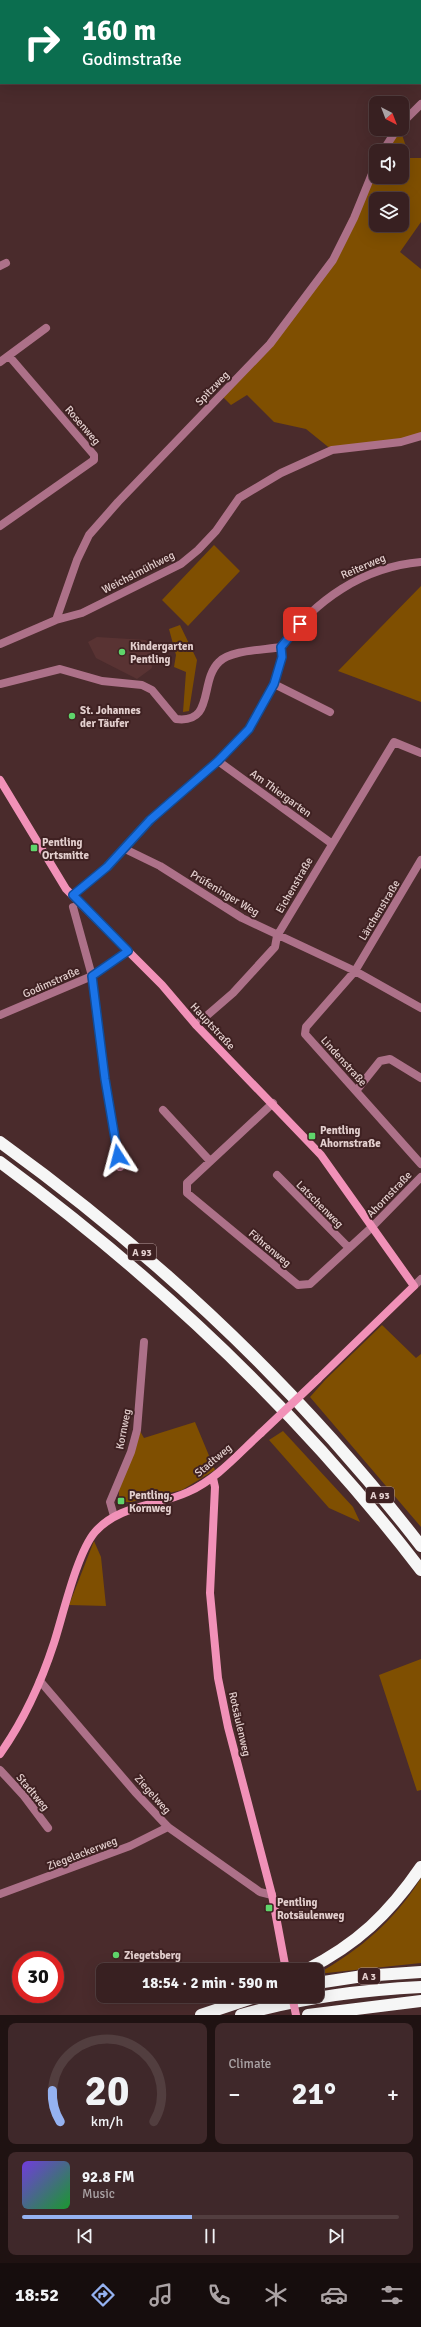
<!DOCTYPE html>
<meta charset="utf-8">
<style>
body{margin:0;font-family:Signika,sans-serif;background:#3f282a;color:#f1f3f6;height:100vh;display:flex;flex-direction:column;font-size:15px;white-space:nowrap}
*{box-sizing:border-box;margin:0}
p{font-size:13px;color:#aba3a5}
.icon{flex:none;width:22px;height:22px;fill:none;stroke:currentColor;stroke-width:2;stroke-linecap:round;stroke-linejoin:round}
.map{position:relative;height:2015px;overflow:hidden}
.panel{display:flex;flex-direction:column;gap:8px;padding:8px;background:#1f1212;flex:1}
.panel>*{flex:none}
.banner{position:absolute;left:0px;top:0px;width:421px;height:84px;box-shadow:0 4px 16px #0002,0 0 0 1px #523e3f;background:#0b6e4f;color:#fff;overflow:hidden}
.needle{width:26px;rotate:138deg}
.tools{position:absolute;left:369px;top:96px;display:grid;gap:8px}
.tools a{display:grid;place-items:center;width:40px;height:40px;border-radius:8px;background:#382021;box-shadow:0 4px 16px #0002,0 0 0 1px #523e3f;font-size:20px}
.speed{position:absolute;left:12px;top:1951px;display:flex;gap:8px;font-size:20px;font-weight:700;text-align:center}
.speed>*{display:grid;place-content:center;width:52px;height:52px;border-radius:50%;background:#382021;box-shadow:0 4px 16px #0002,0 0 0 1px #523e3f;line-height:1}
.speed .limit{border:6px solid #d22;background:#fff;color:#111}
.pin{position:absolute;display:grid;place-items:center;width:34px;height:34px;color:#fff;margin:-17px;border-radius:8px;box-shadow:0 2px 6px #0006}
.me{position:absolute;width:44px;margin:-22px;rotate:351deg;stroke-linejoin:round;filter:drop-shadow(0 0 3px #0008)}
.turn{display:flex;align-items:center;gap:14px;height:84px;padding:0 16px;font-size:18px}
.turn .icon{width:52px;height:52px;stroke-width:2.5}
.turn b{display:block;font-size:28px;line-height:34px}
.big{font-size:30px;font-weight:700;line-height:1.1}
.panel .card{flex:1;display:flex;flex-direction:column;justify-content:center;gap:6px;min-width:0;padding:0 14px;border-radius:8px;background:#3f282a}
.panel .dial{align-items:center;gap:0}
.dial svg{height:104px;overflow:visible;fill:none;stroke:#523e3f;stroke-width:7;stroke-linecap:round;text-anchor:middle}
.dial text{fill:#f1f3f6;stroke:none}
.song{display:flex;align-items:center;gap:12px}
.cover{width:48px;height:48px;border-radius:6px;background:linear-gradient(135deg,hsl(260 70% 55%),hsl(130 70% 35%))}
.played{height:4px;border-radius:2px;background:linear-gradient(90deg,#95b2f1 45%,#523e3f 45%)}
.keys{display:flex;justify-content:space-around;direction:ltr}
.heat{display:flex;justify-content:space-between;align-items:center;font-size:22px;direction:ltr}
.panel .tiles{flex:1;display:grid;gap:8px;grid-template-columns:1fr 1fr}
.card:last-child{grid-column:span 2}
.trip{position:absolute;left:96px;top:1963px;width:228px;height:40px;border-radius:8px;background:#382021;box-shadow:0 4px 16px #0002,0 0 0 1px #523e3f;font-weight:700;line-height:40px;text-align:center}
.menu{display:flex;height:64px;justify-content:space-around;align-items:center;background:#160d0d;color:#aba3a5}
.menu .icon{width:28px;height:28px}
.menu .selected{color:#95b2f1}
.menu b{font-size:18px;color:#f1f3f6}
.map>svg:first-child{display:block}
</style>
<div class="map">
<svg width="421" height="2015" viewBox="0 0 421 2015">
<rect width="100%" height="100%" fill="#4a2b2c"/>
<path fill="#593333" d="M97,637l49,3 4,6 2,22 -15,11 -41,-21 -8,-16z"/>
<path fill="#7f4f01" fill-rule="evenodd" d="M400,129l10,29h11v64l-21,30 21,17v167l-89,14 -26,-21 -32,-7 -27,-27 -16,10 -10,-10 49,-51 50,-64 56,-116v13h26v-26h-19zM376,199h26v26h-26z
M214,545l26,26 -52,55 -26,-26z
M421,586v116l-83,-31z
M180,625l17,35 -8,51 -6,1 3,-40 -12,-5 2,-12 -7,-26z
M382,1325l34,33 5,-4v173l-111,-130 16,-18z
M195,1422l20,48 -33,20 -51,12h-7l-5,-5v-8l21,-58 4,7z
M283,1431l70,76 7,15 -31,-14 -60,-68z
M94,1541l7,16 5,49 -37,-1z
M421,1659v131l-4,1 -38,-116z
M421,1878v85l-104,11c43,-24 78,-54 104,-96z"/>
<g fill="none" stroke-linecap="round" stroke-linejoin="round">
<path stroke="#ad7189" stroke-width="8" d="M402,123l19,-19
M383,151l14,-22
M0,266l6,-3
M0,362l46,-34
M0,526l94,-66v-5l-85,-99
M56,620l21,-60 12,-25 29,-33 152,-158 63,-84 21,-42 22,-54
M0,644l56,-24 26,-7 99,-49 17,-14 18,-19 23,-33 42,-25 51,-23 69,-8 20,-6
M0,684l60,-15 42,12 40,4 10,5 24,29c39,5 23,-38 43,-57 11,-12 45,-12 62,-15
M274,684l56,28
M218,761l113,82
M125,849l35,17 82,52 113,53 66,37
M421,860l-66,111 -49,56 -1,7 116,130
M73,895l34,-28 43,-47 68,-59 31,-32 25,-45 8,-27 -1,-10c34,-47 82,-80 140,-85
M73,907l19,69 13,103 15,88
M0,1015l92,-39 36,-25
M196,1025l37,-32 42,-46 2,-11 117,-194 27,11
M356,1091l24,-30 10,-2 31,19
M273,1103l-86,80v10l111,92 12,-1 62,-57 49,-50
M163,1110l47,51
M277,1175l72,73
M414,1286l7,-7
M114,1516l-4,-14 21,-50 6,-22 7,-88
M40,1681l95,111 33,35 92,65 12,3
M0,1770l24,26 24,32
M0,1894l130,-48 38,-19"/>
<path stroke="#f191b8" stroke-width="8" d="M0,780l66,109 96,96 34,40 125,130 93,131 -96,93
M213,1478l2,9 -5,106 8,85 10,49 44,168 14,75
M0,1754c24,-34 41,-71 54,-111 9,-28 23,-90 41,-111 25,-28 61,-25 93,-40 29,-13 50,-38 73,-59"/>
<path stroke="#f6f6f6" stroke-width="12" d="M0,1142c158,114 301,249 421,404
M0,1162c157,116 302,253 421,408
M306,1970c51,-26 83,-56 115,-103
M317,1983l46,-7 58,-4
M201,2015l57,-19
M241,2015c59,-17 119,-25 180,-28
M308,2015l113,-14"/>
<path stroke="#f191b8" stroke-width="8" d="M261,1433l57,-54
M292,1996l4,19"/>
</g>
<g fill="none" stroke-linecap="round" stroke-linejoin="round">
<defs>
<path id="route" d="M118,1156l-13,-77 -13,-103 36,-25 -55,-56 34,-28 43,-47 68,-59 31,-32 25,-45 8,-27 -1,-10 19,-23"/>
</defs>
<use href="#route" stroke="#114b97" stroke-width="10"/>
<use href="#route" stroke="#1a73e8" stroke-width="7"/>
</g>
<g fill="#5fd56b" stroke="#3f2122" stroke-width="1.5">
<circle cx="122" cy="652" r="4"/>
<circle cx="72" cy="716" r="4"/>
<rect x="30" y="844" width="8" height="8" rx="2"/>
<rect x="308" y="1132" width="8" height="8" rx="2"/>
<rect x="117" y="1497" width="8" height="8" rx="2"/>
<rect x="265" y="1904" width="8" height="8" rx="2"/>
<circle cx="116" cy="1955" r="4"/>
</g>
<g text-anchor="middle" stroke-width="4" stroke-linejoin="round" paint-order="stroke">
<g fill="#3f2122" stroke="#b29b9a" stroke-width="1">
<rect x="128" y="1244" width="28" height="16" rx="3"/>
<rect x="366" y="1487" width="28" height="16" rx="3"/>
<rect x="358" y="1968" width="22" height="16" rx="3"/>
</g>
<g font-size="10" font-weight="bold" fill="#e3cfce">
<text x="142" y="1256">A 93</text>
<text x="380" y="1499">A 93</text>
<text x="369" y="1980">A 3</text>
</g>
<g font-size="11" fill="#e3cfce" stroke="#3f2122">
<text transform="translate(212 388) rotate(-46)" y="4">Spitzweg</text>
<text transform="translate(83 425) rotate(49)" y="4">Rosenweg</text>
<text transform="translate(363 566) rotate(-23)" y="4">Reiterweg</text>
<text transform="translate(138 572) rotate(-27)" y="4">Weichslmühlweg</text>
<text transform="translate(281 793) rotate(36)" y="4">Am Thiergarten</text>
<text transform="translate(294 885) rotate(-60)" y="4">Eichenstraße</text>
<text transform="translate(225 893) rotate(31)" y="4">Prüfeninger Weg</text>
<text transform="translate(379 910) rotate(-59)" y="4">Lärchenstraße</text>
<text transform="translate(51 982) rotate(-24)" y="4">Godimstraße</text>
<text transform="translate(213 1026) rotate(47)" y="4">Hauptstraße</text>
<text transform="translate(344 1061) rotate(48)" y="4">Lindenstraße</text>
<text transform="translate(389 1194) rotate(-46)" y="4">Ahornstraße</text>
<text transform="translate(320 1204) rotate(45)" y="4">Latschenweg</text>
<text transform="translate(270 1248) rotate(40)" y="4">Föhrenweg</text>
<text transform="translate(123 1429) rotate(-79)" y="4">Kornweg</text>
<text transform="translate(213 1460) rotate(-40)" y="4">Stadtweg</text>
<text transform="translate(240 1724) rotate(77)" y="4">Rotsäulenweg</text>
<text transform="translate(33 1792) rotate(50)" y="4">Stadtweg</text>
<text transform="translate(153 1794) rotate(48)" y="4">Ziegelweg</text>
<text transform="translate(82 1853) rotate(-21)" y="4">Ziegelackerweg</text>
</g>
<g font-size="11" font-weight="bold" fill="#e3cfce" stroke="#3f2122" text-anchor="start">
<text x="130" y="650">Kindergarten<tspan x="130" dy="13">Pentling</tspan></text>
<text x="80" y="714">St. Johannes<tspan x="80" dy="13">der Täufer</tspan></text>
<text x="42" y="846">Pentling<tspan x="42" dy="13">Ortsmitte</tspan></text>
<text x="320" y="1134">Pentling<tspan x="320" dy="13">Ahornstraße</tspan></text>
<text x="129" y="1499">Pentling,<tspan x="129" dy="13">Kornweg</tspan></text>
<text x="277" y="1906">Pentling<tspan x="277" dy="13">Rotsäulenweg</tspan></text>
<text x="124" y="1959">Ziegetsberg</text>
</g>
</g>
</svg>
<div class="tools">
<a><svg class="needle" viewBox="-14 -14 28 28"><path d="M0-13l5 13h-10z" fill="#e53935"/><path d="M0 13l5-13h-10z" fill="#aba3a5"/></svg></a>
<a><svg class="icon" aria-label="sound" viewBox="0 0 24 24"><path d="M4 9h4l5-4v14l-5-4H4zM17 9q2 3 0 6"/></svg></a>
<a><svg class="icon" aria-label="layers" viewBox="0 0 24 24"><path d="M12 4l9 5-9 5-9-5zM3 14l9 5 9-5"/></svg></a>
</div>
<div class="speed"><div class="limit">30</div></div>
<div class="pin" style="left:300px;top:624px;background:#d93025"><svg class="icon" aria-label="arrive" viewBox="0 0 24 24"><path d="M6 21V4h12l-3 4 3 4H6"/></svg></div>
<svg class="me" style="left:118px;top:1156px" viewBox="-20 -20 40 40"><path d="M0-17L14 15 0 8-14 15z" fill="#1a73e8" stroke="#fff" stroke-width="4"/></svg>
<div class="trip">18:54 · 2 min · 590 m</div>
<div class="banner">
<div class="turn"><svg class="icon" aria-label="right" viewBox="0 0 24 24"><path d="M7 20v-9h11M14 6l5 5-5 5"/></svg><div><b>160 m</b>Godimstraße</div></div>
</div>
</div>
<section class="panel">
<div class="tiles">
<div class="card dial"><svg viewBox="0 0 100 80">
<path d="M14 69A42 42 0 1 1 86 69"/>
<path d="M14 69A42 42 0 0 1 8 45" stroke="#95b2f1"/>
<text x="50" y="56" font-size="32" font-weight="700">20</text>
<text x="50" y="72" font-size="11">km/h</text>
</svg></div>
<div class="card"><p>Climate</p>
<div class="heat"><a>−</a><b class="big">21°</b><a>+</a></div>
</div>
<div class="card">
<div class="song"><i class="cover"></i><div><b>92.8 FM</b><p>Music</p></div></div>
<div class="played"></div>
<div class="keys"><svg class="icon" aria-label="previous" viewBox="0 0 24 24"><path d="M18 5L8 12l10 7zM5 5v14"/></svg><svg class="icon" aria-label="pause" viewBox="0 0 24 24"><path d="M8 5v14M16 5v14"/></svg><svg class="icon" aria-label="next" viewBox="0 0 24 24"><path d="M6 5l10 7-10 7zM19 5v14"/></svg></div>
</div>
</div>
</section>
<nav class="menu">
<b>18:52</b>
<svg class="icon selected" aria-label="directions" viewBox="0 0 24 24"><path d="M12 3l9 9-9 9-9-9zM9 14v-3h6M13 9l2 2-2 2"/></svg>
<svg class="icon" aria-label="music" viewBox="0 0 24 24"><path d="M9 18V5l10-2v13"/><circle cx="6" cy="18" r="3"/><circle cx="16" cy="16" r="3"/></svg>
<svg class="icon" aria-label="phone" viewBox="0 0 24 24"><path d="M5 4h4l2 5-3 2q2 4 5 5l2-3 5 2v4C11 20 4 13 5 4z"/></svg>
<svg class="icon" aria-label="climate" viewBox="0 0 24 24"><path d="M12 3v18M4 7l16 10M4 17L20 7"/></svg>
<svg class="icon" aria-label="car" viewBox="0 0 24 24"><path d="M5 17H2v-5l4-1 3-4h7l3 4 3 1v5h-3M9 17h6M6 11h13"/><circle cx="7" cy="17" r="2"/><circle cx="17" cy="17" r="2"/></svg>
<svg class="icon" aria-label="filters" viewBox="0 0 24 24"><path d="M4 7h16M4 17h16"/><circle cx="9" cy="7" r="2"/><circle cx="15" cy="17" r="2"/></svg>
</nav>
